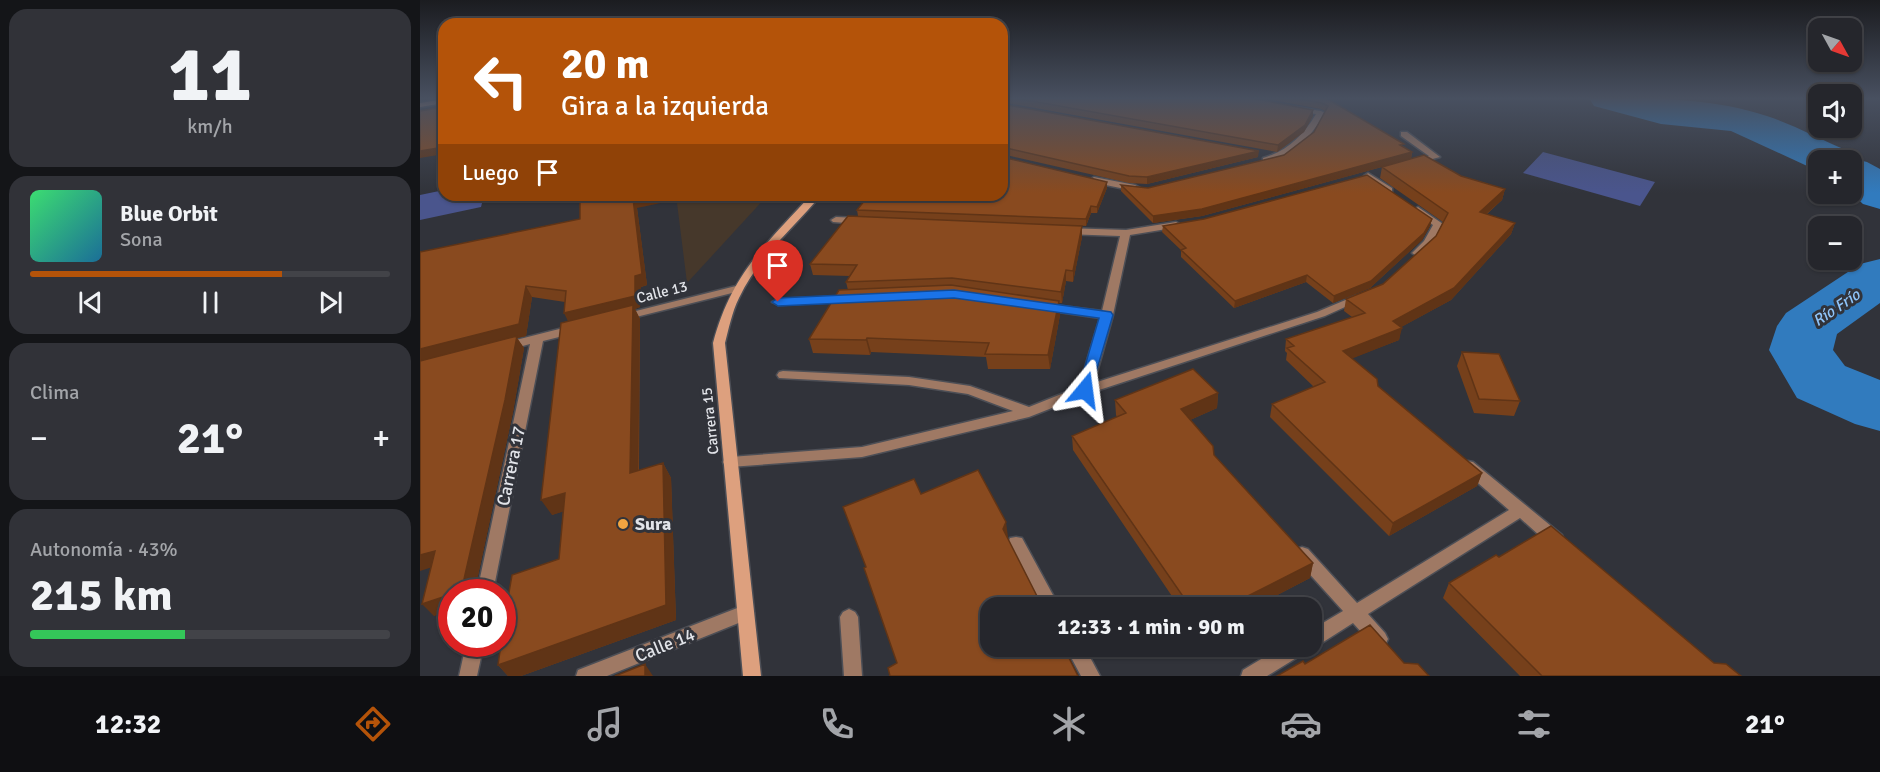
<!DOCTYPE html>
<html lang="es">
<meta charset="utf-8">
<style>
body{margin:0;font-family:Signika,sans-serif;background:#313238;color:#f1f3f6;height:100vh;display:flex;flex-direction:column;font-size:22px;white-space:nowrap}
*{box-sizing:border-box;margin:0}
p{font-size:20px;color:#a3a5a9}
.icon{flex:none;width:33px;height:33px;fill:none;stroke:currentColor;stroke-width:2;stroke-linecap:round;stroke-linejoin:round}
.map{position:relative;flex:1;overflow:hidden}
.side{display:flex;flex-direction:column;gap:9px;padding:9px;background:#141518;width:420px}
.side>*{flex:none}
.banner{position:absolute;left:18px;top:18px;width:570px;height:183px;border-radius:18px;box-shadow:0 2px 4px #0004,0 0 0 2px #424348;background:#b45309;color:#fff;overflow:hidden}
.needle{width:39px;rotate:130deg}
.controls{position:absolute;left:1388px;top:18px;display:grid;gap:12px}
.controls a{display:grid;place-items:center;width:54px;height:54px;border-radius:12px;background:#25262c;box-shadow:0 2px 4px #0004,0 0 0 2px #424348;font-size:30px}
.speed{position:absolute;left:18px;top:579px;display:flex;gap:12px;font-size:30px;font-weight:700;text-align:center}
.speed>*{display:grid;place-content:center;width:78px;height:78px;border-radius:50%;background:#25262c;box-shadow:0 2px 4px #0004,0 0 0 2px #424348;line-height:1}
.speed .limit{border:9px solid #d22;background:#fff;color:#111}
.pin{position:absolute;display:grid;place-items:center;width:51px;height:51px;color:#fff;margin:-62px -26px;border-radius:50% 50% 50% 0;rotate:-45deg;box-shadow:0 0 6px #0007}
.pin .icon{rotate:45deg}
.me{position:absolute;width:66px;margin:-33px;rotate:16deg;stroke-linejoin:round;filter:drop-shadow(0 0 4px #0008)}
.turn{display:flex;align-items:center;gap:21px;height:126px;padding:0 24px;font-size:27px}
.turn .icon{width:78px;height:78px;stroke-width:2.5}
.turn b{display:block;font-size:42px;line-height:51px}
.then{display:flex;align-items:center;height:57px;padding:0 24px;background:#0003;gap:12px;font-size:22px}
.big{font-size:45px;font-weight:700;line-height:1.1}
.side .widget{flex:1;display:flex;flex-direction:column;justify-content:center;gap:9px;min-width:0;padding:0 21px;border-radius:18px;background:#313238}
.side .dial{align-items:center;gap:0}
.dial b{font-size:78px;line-height:1}
.song{display:flex;align-items:center;gap:18px}
.cover{width:72px;height:72px;border-radius:9px;background:linear-gradient(135deg,hsl(140 70% 55%),hsl(200 70% 35%))}
.played{height:6px;border-radius:3px;background:linear-gradient(90deg,#b45309 70%,#424348 70%)}
.keys{display:flex;justify-content:space-around;direction:ltr}
.heat{display:flex;justify-content:space-between;align-items:center;font-size:33px;direction:ltr}
.charge{height:9px;border-radius:4px;background:linear-gradient(90deg,#34c759 43%,#424348 0)}
.trip{position:absolute;left:560px;top:597px;width:342px;height:60px;border-radius:18px;background:#25262c;box-shadow:0 2px 4px #0004,0 0 0 2px #424348;font-weight:700;line-height:60px;text-align:center}
.tab-bar{display:flex;height:96px;justify-content:space-around;align-items:center;background:#0f0f12;color:#a3a5a9}
.tab-bar .icon{width:42px;height:42px}
.tab-bar .on{color:#b45309}
.tab-bar b{font-size:27px;color:#f1f3f6}
main{display:flex;flex:1;min-height:0}
.map>svg:first-child{display:block}
</style>
<main>
<section class="side">
<div class="widget dial"><b>11</b><p>km/h</p></div>
<div class="widget">
<div class="song"><i class="cover"></i><div><b>Blue Orbit</b><p>Sona</p></div></div>
<div class="played"></div>
<div class="keys"><svg class="icon" aria-label="previous" viewBox="0 0 24 24"><path d="M18 5L8 12l10 7zM5 5v14"/></svg><svg class="icon" aria-label="pause" viewBox="0 0 24 24"><path d="M8 5v14M16 5v14"/></svg><svg class="icon" aria-label="next" viewBox="0 0 24 24"><path d="M6 5l10 7-10 7zM19 5v14"/></svg></div>
</div>
<div class="widget"><p>Clima</p>
<div class="heat"><a>−</a><b class="big">21°</b><a>+</a></div>
</div>
<div class="widget"><p>Autonomía · 43%</p><b class="big">215 km</b><div class="charge"></div></div>
</section>
<div class="map">
<svg width="1460" height="676" viewBox="0 0 1460 676">
<rect width="100%" height="100%" fill="#31333a"/>
<path fill="#46382b" d="M256,195h92l-81,88z"/>
<path fill="#4a558d" d="M1123,152l112,30 -15,24 -117,-33z
M24,190v5h40l-3,12 -61,13v-25z"/>
<g fill="none" stroke-linecap="round" stroke-linejoin="round">
<path fill="#317bbe" fill-rule="evenodd" d="M1169,98c55,0 114,-1 168,15 30,8 60,25 89,37l5,8 16,4 13,7v40l-17,-5 -12,-11v-33h-33v11l-87,-40 -70,-7 -67,-18z
M1460,259v44l-43,31 -4,16 12,16 35,14v51l-25,-7 -58,-26 -28,-48 8,-24 9,-13 74,-49z"/>
<defs>
<path id="lane" d="M875,107l26,4 4,2c-13,21 -34,51 -62,49v-4c24,-7 40,-22 53,-44l-21,-3z
M981,132h6l33,25 -27,7v-4l16,-4 -28,-20z
M948,173l24,15v4h-6l-21,-14 -1,-2z
M674,177l41,8 5,3 -5,3 -44,-9 -1,-2z
M998,207l25,17 -11,21 -15,11 -5,-3 12,-12 9,-16 -18,-13 -2,-2z
M416,217l23,1 5,3 -5,3 -26,-2 -2,-2z
M756,222l5,3 -2,2 -49,8 -17,80 -19,68 223,-71 38,-16 4,-1 6,3 -40,18 -235,77 -61,24 -167,40 -132,10 -5,-1 -2,-4 2,-4 5,-1 132,-10 151,-36 -45,-17 -59,-9 -130,-7 -2,-3 2,-3 4,-1 126,6 61,9 59,21 50,-20 21,-69 -55,-8 -6,-3 6,-3 57,7 18,-75 -55,-2 -5,-3 5,-3 61,2z
M429,296l4,1 2,2 -2,2 -75,4 -6,-3 6,-3z
M1048,461l5,1 89,73 2,5 -2,5 -6,1 -6,-1 -30,-27 -152,96 17,19 3,6 -3,6 -6,2 -6,-2 -20,-22 -36,23 -9,1 -2,5 -39,24h-26l2,-6 40,-24h28v-16l32,-19 -47,-52 -2,-5 2,-5 6,-2 6,2 49,54 152,-93 -46,-40 -2,-4 2,-4z
M596,537l6,1 38,70h-17l-35,-65 2,-5z
M429,609l6,3 3,5 4,59h-18l-4,-59 3,-5z
M645,646h19l16,30h-19z"/>
<path id="street" d="M316,286l6,3 -2,2 -116,29 -6,-3 2,-2z
M155,325l4,1 2,3 -2,3 -36,9 -50,251h-16l53,-248 -26,7 -6,-4 2,-3z
M325,605l6,3 3,5 -3,5 -144,58h-31l2,-6z
M46,644h18l-7,32h-18z"/>
<path id="secondary" d="M24,99v4l-24,4v-4z
M391,195h10c-28,34 -63,62 -82,103 -7,14 -10,30 -14,45l36,333h-18l-30,-333c18,-68 52,-98 98,-148z"/>
</defs>
<use href="#lane" stroke="#4d4f56" stroke-width="3"/>
<use href="#street" stroke="#4d4f56" stroke-width="3"/>
<use href="#secondary" stroke="#4d4f56" stroke-width="3"/>
<use href="#lane" fill="#9f7964" fill-rule="evenodd"/>
<use href="#street" fill="#9f7964" fill-rule="evenodd"/>
<use href="#secondary" fill="#dda07e" fill-rule="evenodd"/>
</g>
<path fill="#76401b" d="M582,98h249l62,18 -9,16 -27,20 -275,-50z
M842,98h64l86,54 -1,7 -209,57 -49,7 -32,-32v-6l27,3 136,-33 30,-23 11,-21 -4,-2z
M582,104l256,53 -111,27 -18,-1 -127,-29z
M962,167l79,9 44,13 -3,11 -15,14 28,9 -4,11 -60,66 -50,27 -2,13 -47,18 26,28 104,87 -5,13 -88,50 -119,-119 2,-13 42,-17 -28,-27 1,-7 -2,-2 1,-12 66,-22 -8,-6 2,-12 37,-15 53,-48 7,-14 -63,-44z
M687,188l-10,25h-6l-5,13 -16,-1 12,1v11l-9,45 -7,-1 -4,22h-3l1,12 -10,54h-62l-2,-12 -115,-5 -1,3 -57,-2 -4,-14 39,-49 -2,-8 4,-6 -37,-1 -3,-11 48,-48 -1,-6z
M217,208l10,77 -6,2 -1,20 -5,2 5,10 -1,152 24,-8 8,15 5,142 -155,56h-13l-10,-11 61,-106 4,-48 -11,4 16,-194 -3,-19 -33,-5 -6,39 -9,2 7,10 -11,64 -37,173 -42,31 -3,-49 -11,-315z
M1012,219l-2,7 -8,14 -52,48 -37,15 -27,-21 -72,26 -53,-51v-7l-19,-18 1,-6z
M1042,352l58,49 -6,15 -40,-3 -17,-47z
M798,393l-1,15 -27,12 24,35 99,108 -3,15 -58,30h-72l-107,-158 -1,-14 45,-19 -1,-2 -1,-15z
M1029,583l265,80 27,13h-221l-77,-78z"/>
<path fill="#603416" d="M893,110v6l-9,16 -27,20 1,-7z
M24,147v7l-24,4v-7z
M839,151l-1,6 -111,27v-7z
M992,152l-1,7 -209,57 -49,7v-7z
M687,182v6l-10,25v-6z
M1085,189l-3,11 -25,22 3,-10z
M227,195h52l-62,13 10,77 -6,2 -1,20 -5,2 5,10 -2,169 -8,-15 -60,-148 -6,-12 69,-115z
M671,206v7l-5,13v-7z
M1012,219l-2,7 -8,14 -52,48 -37,15 1,-7z
M1095,223l-4,11 -60,66 -57,31 8,-3 -3,12 -58,23 2,-12z
M662,226v11l-9,45v-11z
M646,270v11l-4,22 -1,-11z
M887,275l-1,7 -72,26 1,-7z
M106,286l6,11 -6,39 -9,2 7,10 -11,64 -37,173 6,7h-26l8,-13 -44,-217v-13z
M639,301l1,14 -10,54 -2,-14z
M447,338l4,14 -1,3 -4,-15z
M798,393l-1,15 -36,16v-15z
M243,463l8,15 5,142 -155,56h-13l-10,-11z
M1062,473l-5,13 -88,50 4,-13z
M145,493l10,15 -23,7 -11,-15z
M586,522l2,15 -2,7 -3,-15z
M15,551l10,12 -25,8v-16z
M893,563l-3,15 -58,30h-28z
M32,594v16l-18,6 -12,-12z
M225,664l8,12h-8z"/>
<path fill="#894a1f" stroke="#603416" stroke-width="1.5" d="M594,98h237l62,12 -8,15 -27,20z
M875,98h31l78,46 -4,1 12,7 -210,57 -49,7 -32,-31 27,3 136,-33 30,-23 14,-26 -6,-3z
M582,104l257,47 -112,26 -18,-1 -127,-29z
M24,107v40l-24,4v-40z
M1004,155l37,21 44,13 -25,23 35,11 -61,65 -61,33 9,7 -59,23 34,28 1,7 104,87 -89,50 -121,-119 53,-22 -38,-34 7,-2 -8,-7 79,-26 -19,-14 37,-15 53,-48 12,-23 -66,-46z
M582,157l105,25 -10,25 -6,-1 -5,13 -229,-9 12,-15h133z
M947,175l65,44 -8,14 -53,48 -37,15 -27,-21 -72,26 -54,-51 5,-2 -23,-22 41,-7z
M160,195h67l-14,3 9,76 -7,2v20l-71,17 2,-22 -40,-5 -7,38 -99,25v-97l160,-33z
M428,216l234,10 -9,45 -7,-1 -5,22 -109,-14 -106,4 11,-17 -47,-1z
M531,285l108,16 -11,54 -63,-1 4,-11 -122,-5 -1,2 -57,-1 30,-49z
M213,305l-3,168 33,-10 3,142 -168,60 3,-21h1v-11l10,-58 47,-16 6,-66 -24,7 20,-177z
M97,336l-12,64 -41,179 2,3h8l-1,5 -17,5h-4v2l-30,10 13,-53 -15,4v-194z
M1042,352l37,2 21,47 -41,-2z
M773,369l25,24 -37,16 32,37 1,9 99,108 -89,45h-33l-119,-172 54,-23 -11,-13z
M558,470l28,52 -3,7 40,79h-53v38h73l15,30h-188l-2,-8 9,-5 -33,-95 2,-1 -23,-60 71,-28 7,15z
M1131,526l163,137 12,1 15,12h-199l-93,-93 47,-28 3,2z
M950,625l34,38 14,1 11,12h-152l26,-15 2,3z
M225,664v12h-30z"/>
<linearGradient id="sky" x2="0" y2="1"><stop stop-color="#1b1c20"/><stop offset="0.51" stop-color="#485060"/><stop offset="1" stop-color="#485060" stop-opacity="0"/></linearGradient>
<rect width="1460" height="193" fill="url(#sky)"/>
<path fill="#1a73e8" stroke="#114b97" stroke-width="1.5" d="M534,290l157,22 2,3 -23,78h-10l-2,-3 21,-72 -145,-20 -176,8 -6,-4 6,-4z"/>
<circle fill="#f2a541" stroke="#31333a" stroke-width="2" cx="203" cy="524" r="6"/>
<g text-anchor="middle" stroke-width="6" stroke-linejoin="round" paint-order="stroke">
<g font-size="15" fill="#e2e4e9" stroke="#31333a">
<text transform="translate(242 292) rotate(-14)" y="5">Calle 13</text>
<text transform="translate(290 421) rotate(-96)" y="5">Carrera 15</text>
</g>
<g font-size="16" font-style="italic" fill="#8fc4f9" stroke="#31333a">
<text transform="translate(1416 307) rotate(-34)" y="6">Río Frío</text>
</g>
<g font-size="18" fill="#e2e4e9" stroke="#31333a">
<text transform="translate(91 466) rotate(-78)" y="6">Carrera 17</text>
<text transform="translate(245 645) rotate(-22)" y="6">Calle 14</text>
</g>
<g font-size="18" font-weight="bold" fill="#e2e4e9" stroke="#31333a" text-anchor="start">
<text x="215" y="530">Sura</text>
</g>
</g>
</svg>
<div class="controls">
<a><svg class="needle" viewBox="-14 -14 28 28"><path d="M0-13l5 13h-10z" fill="#e53935"/><path d="M0 13l5-13h-10z" fill="#a3a5a9"/></svg></a>
<a><svg class="icon" aria-label="sound" viewBox="0 0 24 24"><path d="M4 9h4l5-4v14l-5-4H4zM17 9q2 3 0 6"/></svg></a>
<a>+</a>
<a>−</a>
</div>
<div class="speed"><div class="limit">20</div></div>
<div class="pin" style="left:358px;top:302px;background:#d93025"><svg class="icon" aria-label="arrive" viewBox="0 0 24 24"><path d="M6 21V4h12l-3 4 3 4H6"/></svg></div>
<svg class="me" style="left:665px;top:390px" viewBox="-20 -20 40 40"><path d="M0-17L14 15 0 8-14 15z" fill="#1a73e8" stroke="#fff" stroke-width="4"/></svg>
<div class="trip">12:33 · 1 min · 90 m</div>
<div class="banner">
<div class="turn"><svg class="icon" aria-label="left" viewBox="0 0 24 24"><path d="M17 20v-9H6M10 6l-5 5 5 5"/></svg><div><b>20 m</b>Gira a la izquierda</div></div>
<div class="then">Luego<svg class="icon" aria-label="arrive" viewBox="0 0 24 24"><path d="M6 21V4h12l-3 4 3 4H6"/></svg></div>
</div>
</div>
</main>
<nav class="tab-bar">
<b>12:32</b>
<svg class="icon on" aria-label="directions" viewBox="0 0 24 24"><path d="M12 3l9 9-9 9-9-9zM9 14v-3h6M13 9l2 2-2 2"/></svg>
<svg class="icon" aria-label="music" viewBox="0 0 24 24"><path d="M9 18V5l10-2v13"/><circle cx="6" cy="18" r="3"/><circle cx="16" cy="16" r="3"/></svg>
<svg class="icon" aria-label="phone" viewBox="0 0 24 24"><path d="M5 4h4l2 5-3 2q2 4 5 5l2-3 5 2v4C11 20 4 13 5 4z"/></svg>
<svg class="icon" aria-label="climate" viewBox="0 0 24 24"><path d="M12 3v18M4 7l16 10M4 17L20 7"/></svg>
<svg class="icon" aria-label="car" viewBox="0 0 24 24"><path d="M5 17H2v-5l4-1 3-4h7l3 4 3 1v5h-3M9 17h6M6 11h13"/><circle cx="7" cy="17" r="2"/><circle cx="17" cy="17" r="2"/></svg>
<svg class="icon" aria-label="filters" viewBox="0 0 24 24"><path d="M4 7h16M4 17h16"/><circle cx="9" cy="7" r="2"/><circle cx="15" cy="17" r="2"/></svg>
<b>21°</b>
</nav>
